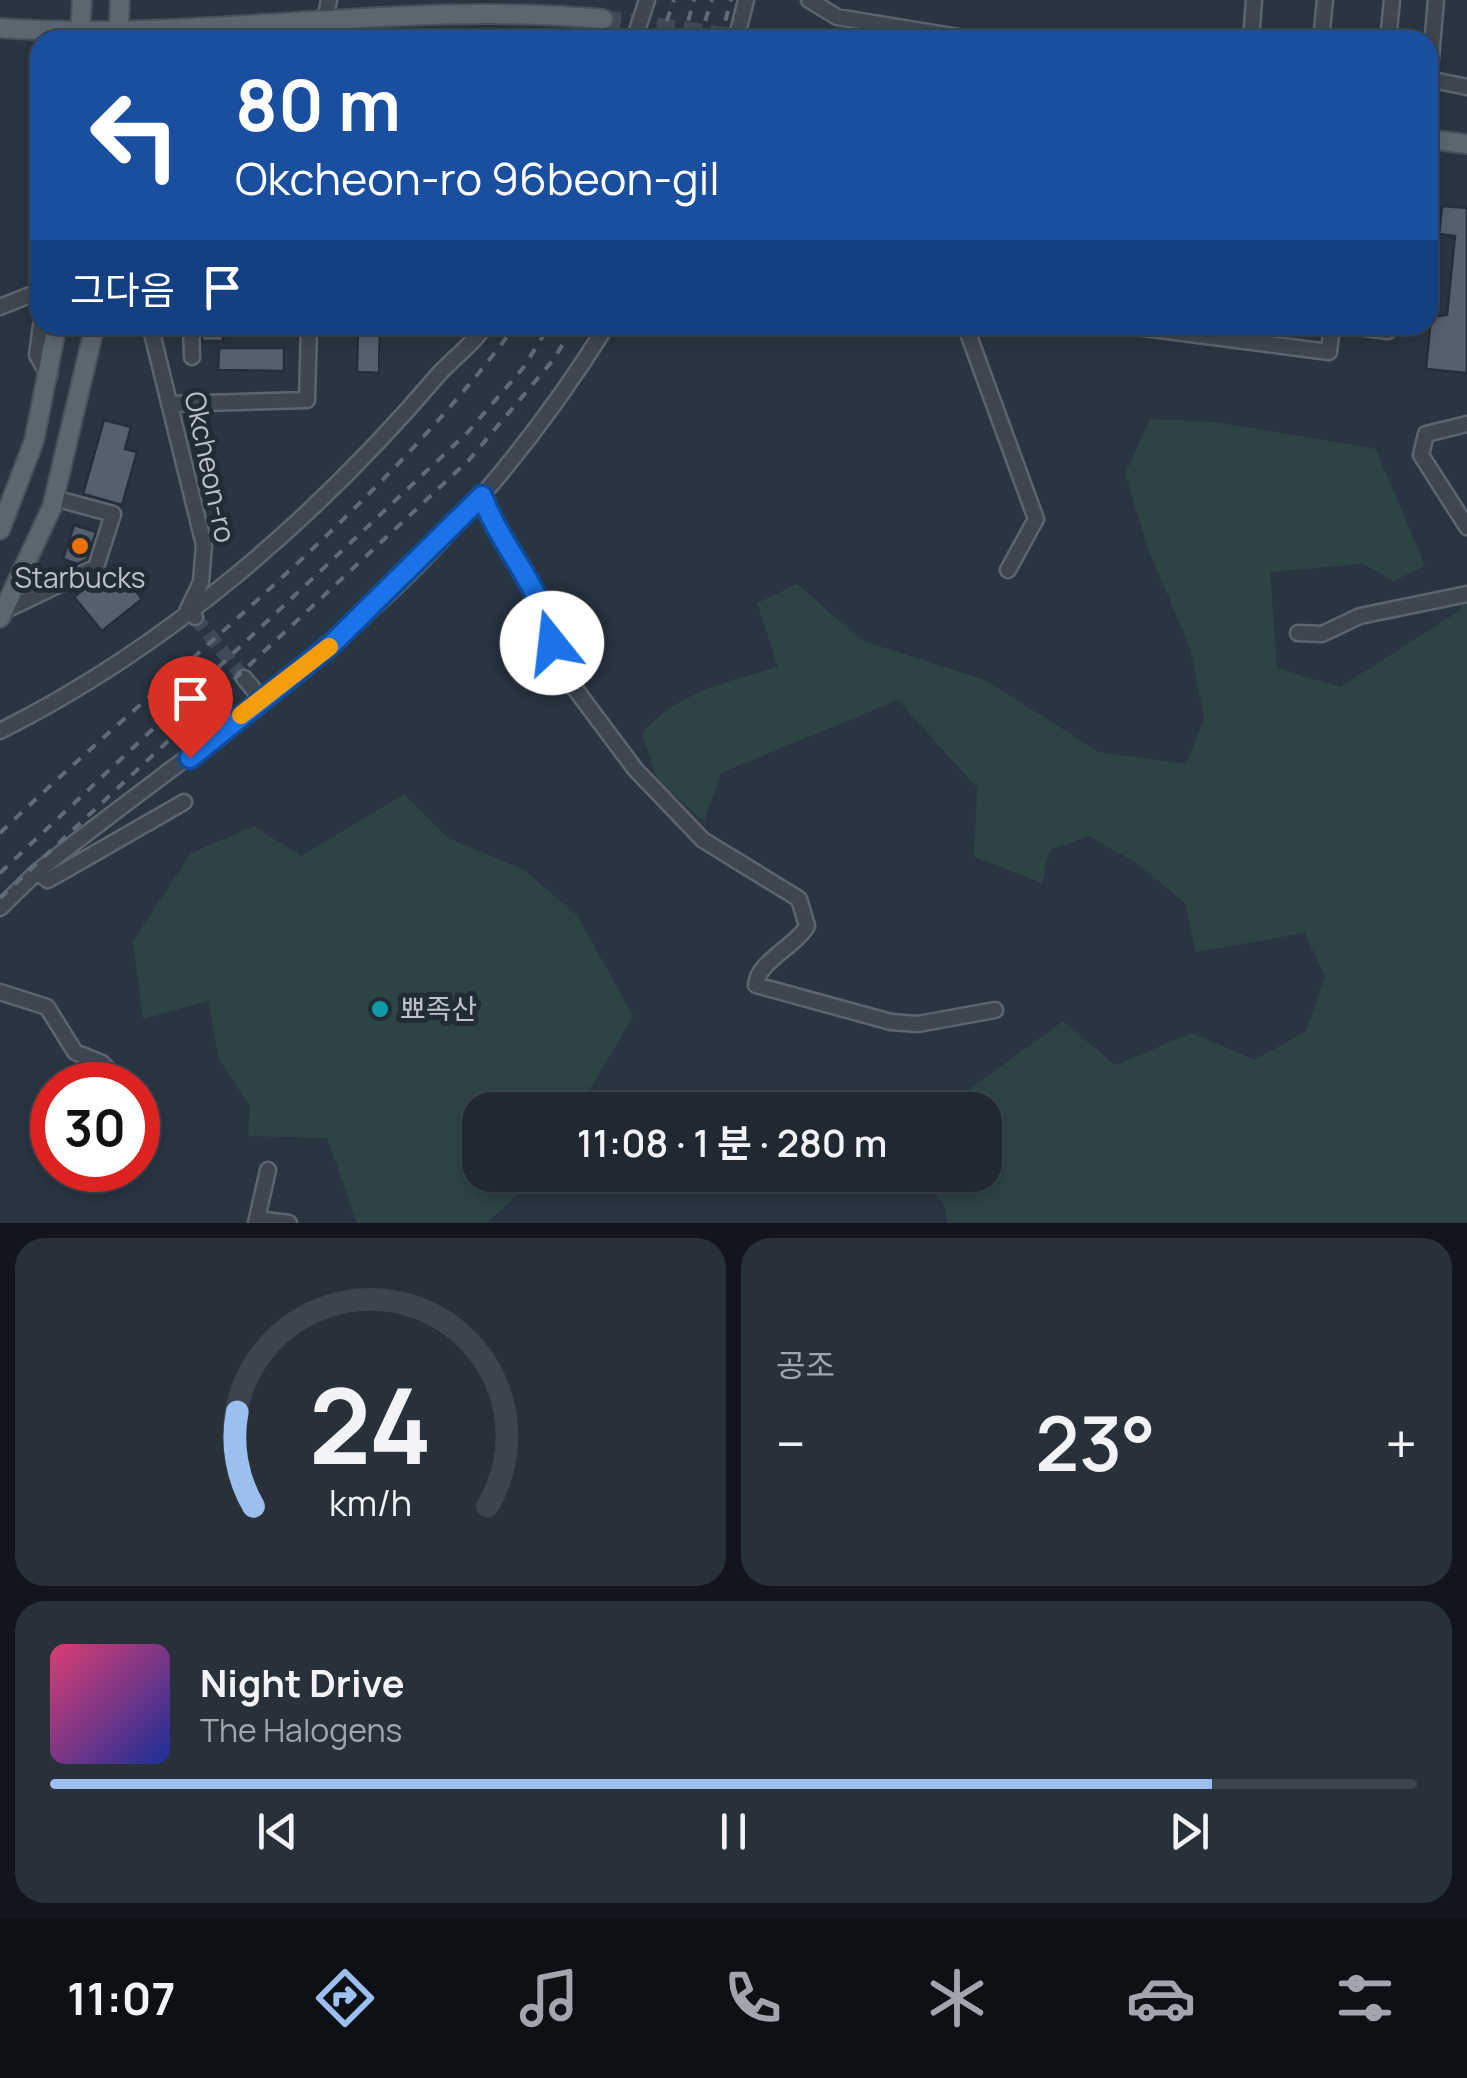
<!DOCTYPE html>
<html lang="ko">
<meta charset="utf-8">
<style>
body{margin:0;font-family:Manrope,"Noto Sans KR",sans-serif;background:#28303a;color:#f1f3f6;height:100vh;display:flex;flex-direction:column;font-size:38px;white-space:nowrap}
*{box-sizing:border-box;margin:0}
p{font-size:32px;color:#a2a6ac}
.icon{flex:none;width:55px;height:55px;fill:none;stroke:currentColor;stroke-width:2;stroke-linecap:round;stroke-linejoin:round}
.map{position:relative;height:1223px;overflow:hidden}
.details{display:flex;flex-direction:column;gap:15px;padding:15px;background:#12161c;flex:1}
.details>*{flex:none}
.guide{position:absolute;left:30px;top:30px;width:1408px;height:305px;border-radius:30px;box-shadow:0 5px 15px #0003,0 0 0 2px #3d444d;background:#1a4fa0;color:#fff;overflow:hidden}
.speed{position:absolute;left:30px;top:1062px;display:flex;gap:20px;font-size:50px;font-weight:700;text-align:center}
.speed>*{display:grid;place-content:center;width:130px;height:130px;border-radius:50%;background:#202832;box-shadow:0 5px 15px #0003,0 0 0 2px #3d444d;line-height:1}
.speed .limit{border:15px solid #d22;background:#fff;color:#111}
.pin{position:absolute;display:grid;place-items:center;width:85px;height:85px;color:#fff;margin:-102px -42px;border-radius:50% 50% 50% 0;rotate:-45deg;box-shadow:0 0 10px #0007}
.pin .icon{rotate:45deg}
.me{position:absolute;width:110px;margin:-55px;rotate:344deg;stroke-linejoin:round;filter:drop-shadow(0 0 8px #0008)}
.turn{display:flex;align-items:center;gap:35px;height:210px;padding:0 40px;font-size:45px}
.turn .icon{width:130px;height:130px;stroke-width:2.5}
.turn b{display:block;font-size:70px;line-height:85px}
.then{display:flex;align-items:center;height:95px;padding:0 40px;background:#0003;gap:20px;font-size:38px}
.big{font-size:75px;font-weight:600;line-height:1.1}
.details .widget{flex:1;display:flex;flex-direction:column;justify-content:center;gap:15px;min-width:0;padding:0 35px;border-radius:30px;background:#28303a}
.details .dial{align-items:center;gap:0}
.dial svg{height:260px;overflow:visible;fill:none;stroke:#3d444d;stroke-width:7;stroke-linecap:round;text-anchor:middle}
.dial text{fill:#f1f3f6;stroke:none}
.song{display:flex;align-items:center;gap:30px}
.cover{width:120px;height:120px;border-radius:15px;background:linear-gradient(135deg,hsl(340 70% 55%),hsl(230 70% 35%))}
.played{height:10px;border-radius:5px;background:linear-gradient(90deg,#9bc0f0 85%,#3d444d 85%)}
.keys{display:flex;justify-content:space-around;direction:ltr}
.heat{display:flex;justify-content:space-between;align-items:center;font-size:55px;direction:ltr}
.details .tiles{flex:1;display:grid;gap:15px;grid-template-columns:1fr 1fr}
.widget:last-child{grid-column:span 2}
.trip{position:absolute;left:462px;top:1092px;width:540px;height:100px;border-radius:30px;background:#202832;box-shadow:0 5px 15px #0003,0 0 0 2px #3d444d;font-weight:600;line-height:100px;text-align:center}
.menu{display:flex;height:160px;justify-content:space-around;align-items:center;background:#0d1014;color:#a2a6ac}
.menu .icon{width:70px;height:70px}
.menu .on{color:#9bc0f0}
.menu b{font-size:45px;color:#f1f3f6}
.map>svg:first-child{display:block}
</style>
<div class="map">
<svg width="1467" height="1223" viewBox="0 0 1467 1223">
<rect width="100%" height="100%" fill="#2a3542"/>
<path fill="#2d4344" d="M1150,419l64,3 162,27 49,117 -31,15 -31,-17 -93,8 7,96 63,19 119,-76 8,-15v627h-519l-4,-18 -23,-30h64v-65h-44l122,-89 52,44 77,-32 63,27 51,-29 19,-54 -20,-44 -109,19 -11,-49 -46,-38 -49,-29 -40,14 -8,33 -68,-26 3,-69 -79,-88 -177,73 -17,48 -46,-40 -16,-48c36,-41 84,-51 136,-66l-21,-64 40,-19 66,57 122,39 114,72 87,12 18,-45 -14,-71 -42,-99 -23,-75z
M404,794l44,44 76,32 53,45 56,101 -55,94h-98v65h40l-1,18 -32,30h-130l-30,-85 -79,-2 2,-29 -31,-48 -11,-58 -65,18 -10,-78 58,-88 63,-27 47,30z"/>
<path fill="#55606e" stroke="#252e39" stroke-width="2.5" d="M1442,206l25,2v165l-41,-4 5,-52 16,-2 8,-79 -16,-2z
M202,325h21v16h-21z
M358,325h22l-1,48 -22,-1z
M219,348h65v23l-66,-1z
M104,420l27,7 -6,22 12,3 -15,53 -39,-11z
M74,525l22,7 -9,27 -10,5 -14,-5z
M114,565l28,34 -40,32 -28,-34z"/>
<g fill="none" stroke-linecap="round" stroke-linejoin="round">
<path stroke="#404a57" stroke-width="14" stroke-dasharray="14 7" stroke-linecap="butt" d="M195,617l49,61"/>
<path stroke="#404a57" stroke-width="18" stroke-dasharray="18 9" stroke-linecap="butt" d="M603,19l150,21"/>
<defs>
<path id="minor" d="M809,0l28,17 140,23
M321,40l8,-40
M634,40l13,-40
M736,40l10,-40
M1251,40l3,-40
M1321,40l4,-40
M1388,40l4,-40
M1428,79l39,8
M1428,93l8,-93
M0,307l40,-16
M41,325l-4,30 12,21
M150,325l54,220 -3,37 -13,27 7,8
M191,325l1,32
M965,325l71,194 -28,51
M1121,325l208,27 3,-27
M1342,325l46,6 1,-6
M169,404l138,-4 2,-75
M1467,424l-41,10 -5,21 46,72
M482,495l9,26 52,80 9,42 18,39 65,87 68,71 96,59 8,27c-11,20 -50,36 -51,59l135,37 27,2 77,-14
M4,611l92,-44 17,-53 -59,-16
M1298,633l24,1 38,-18 107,-22
M244,678l17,20
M0,731c168,-84 317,-214 438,-356 15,-17 36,-31 47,-50
M37,872l11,8 9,-5 127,-73
M0,908l37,-36c97,-77 199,-148 294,-227 107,-89 203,-202 276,-320
M0,992l47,15 28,45 27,11 21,22
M138,1100l2,3
M257,1219l32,4
M256,1223l12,-53"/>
<path id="major" d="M0,28c202,14 401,-28 603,-9
M80,39l2,-39
M118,39l2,-39
M1428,139l39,5
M0,530l34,-89 23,-116
M0,618l52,-111 43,-182"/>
</defs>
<use href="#minor" stroke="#5c656f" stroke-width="19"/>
<use href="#major" stroke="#48505b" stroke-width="22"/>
<use href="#minor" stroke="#3e4751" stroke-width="14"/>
<use href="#major" stroke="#5c6671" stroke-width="18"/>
<path stroke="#606b78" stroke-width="4" stroke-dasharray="10 10" stroke-linecap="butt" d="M660,40l14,-40
M683,40l11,-40
M699,40l13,-40
M720,40l11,-40
M0,833c173,-166 372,-314 516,-508
M0,873l468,-441 55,-64 27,-43
M0,898l469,-438 85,-101 20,-34"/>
</g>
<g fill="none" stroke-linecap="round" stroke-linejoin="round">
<defs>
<path id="route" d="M190,758l142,-114 150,-148c19,52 61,91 70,147"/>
</defs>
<use href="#route" stroke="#114b97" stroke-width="25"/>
<use href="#route" stroke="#1a73e8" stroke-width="18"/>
<path stroke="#f59e0b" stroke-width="18" d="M241,715l88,-68"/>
</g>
<circle fill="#e8710a" stroke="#222c37" stroke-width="4" cx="80" cy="546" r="10"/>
<circle fill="#0f9aa8" stroke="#222c37" stroke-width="4" cx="380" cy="1009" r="10"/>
<g text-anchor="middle" stroke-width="10" stroke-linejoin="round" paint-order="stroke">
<g font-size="28" fill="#bbc2cb" stroke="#222c37">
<text transform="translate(210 467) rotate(78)" y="10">Okcheon-ro</text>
</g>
<g font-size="28" fill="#bbc2cb" stroke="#222c37">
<text x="80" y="588">Starbucks</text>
<text x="400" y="1019" text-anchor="start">뾰족산</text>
</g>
</g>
</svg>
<div class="speed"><div class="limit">30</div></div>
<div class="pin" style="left:190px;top:758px;background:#d93025"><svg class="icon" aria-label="arrive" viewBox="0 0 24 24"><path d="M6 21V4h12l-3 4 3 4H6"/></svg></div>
<svg class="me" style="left:552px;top:643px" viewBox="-20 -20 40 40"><circle r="19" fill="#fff"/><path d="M0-13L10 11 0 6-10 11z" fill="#1a73e8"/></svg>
<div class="trip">11:08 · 1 분 · 280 m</div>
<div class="guide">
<div class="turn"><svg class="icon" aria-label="left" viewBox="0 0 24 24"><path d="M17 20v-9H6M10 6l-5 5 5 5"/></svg><div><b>80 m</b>Okcheon-ro 96beon-gil</div></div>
<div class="then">그다음<svg class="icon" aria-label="arrive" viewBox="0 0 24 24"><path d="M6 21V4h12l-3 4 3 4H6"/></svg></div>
</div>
</div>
<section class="details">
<div class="tiles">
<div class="widget dial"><svg viewBox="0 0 100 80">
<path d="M14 69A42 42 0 1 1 86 69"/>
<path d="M14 69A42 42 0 0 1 9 40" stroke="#9bc0f0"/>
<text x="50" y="56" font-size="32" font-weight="700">24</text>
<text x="50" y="72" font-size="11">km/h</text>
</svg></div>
<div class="widget"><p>공조</p>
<div class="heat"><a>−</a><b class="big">23°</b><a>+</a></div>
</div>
<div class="widget">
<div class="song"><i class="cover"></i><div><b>Night Drive</b><p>The Halogens</p></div></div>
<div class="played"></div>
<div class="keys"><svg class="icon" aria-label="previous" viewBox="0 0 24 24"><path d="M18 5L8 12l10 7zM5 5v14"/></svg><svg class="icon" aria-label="pause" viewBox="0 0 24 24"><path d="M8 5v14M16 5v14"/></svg><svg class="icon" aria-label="next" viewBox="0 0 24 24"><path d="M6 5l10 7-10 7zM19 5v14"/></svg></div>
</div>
</div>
</section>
<nav class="menu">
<b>11:07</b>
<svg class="icon on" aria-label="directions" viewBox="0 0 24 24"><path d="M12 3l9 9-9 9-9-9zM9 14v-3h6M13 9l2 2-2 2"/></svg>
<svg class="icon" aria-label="music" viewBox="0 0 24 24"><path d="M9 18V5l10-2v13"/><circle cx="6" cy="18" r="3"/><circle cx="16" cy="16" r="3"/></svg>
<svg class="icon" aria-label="phone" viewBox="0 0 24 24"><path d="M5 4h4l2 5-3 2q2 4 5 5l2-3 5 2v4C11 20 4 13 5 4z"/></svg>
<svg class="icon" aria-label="climate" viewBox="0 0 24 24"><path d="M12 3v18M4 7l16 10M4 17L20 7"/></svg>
<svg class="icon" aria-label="car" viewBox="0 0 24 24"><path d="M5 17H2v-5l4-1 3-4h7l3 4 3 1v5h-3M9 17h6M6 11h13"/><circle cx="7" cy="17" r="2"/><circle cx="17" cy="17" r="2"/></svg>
<svg class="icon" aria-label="filters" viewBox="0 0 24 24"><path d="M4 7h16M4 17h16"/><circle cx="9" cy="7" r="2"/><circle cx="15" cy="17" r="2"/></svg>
</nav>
